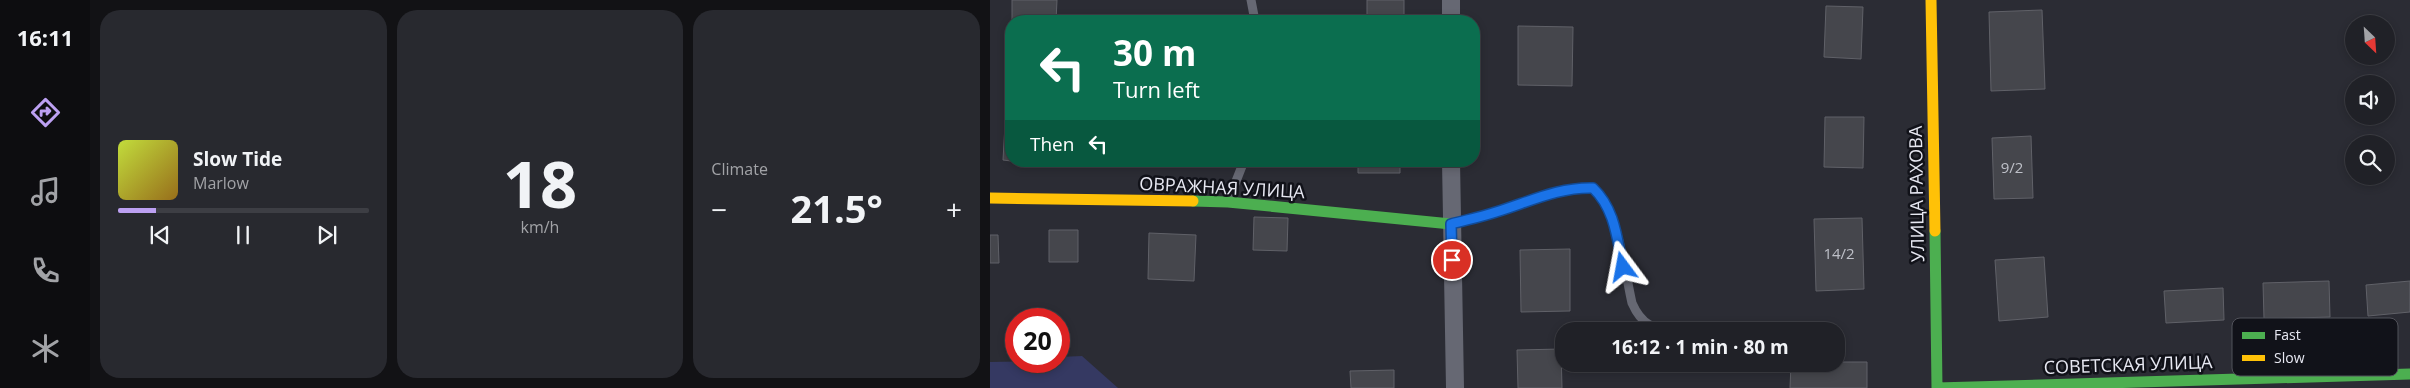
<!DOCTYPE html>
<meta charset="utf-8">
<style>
body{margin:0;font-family:"Open Sans",sans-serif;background:#28292f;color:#f1f3f6;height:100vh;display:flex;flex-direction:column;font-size:19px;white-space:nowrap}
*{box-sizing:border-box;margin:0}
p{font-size:16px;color:#a2a3a7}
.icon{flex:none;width:28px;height:28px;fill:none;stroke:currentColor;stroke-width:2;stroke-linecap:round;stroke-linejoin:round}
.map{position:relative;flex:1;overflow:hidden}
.sheet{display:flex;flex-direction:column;gap:10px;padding:10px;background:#121215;width:900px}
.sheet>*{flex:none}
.top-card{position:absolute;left:15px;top:15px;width:475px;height:152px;border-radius:20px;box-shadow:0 2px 8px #0003,0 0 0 1px #3d3e44;background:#0b6e4f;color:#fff;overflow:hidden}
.needle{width:32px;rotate:155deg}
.controls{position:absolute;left:1355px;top:15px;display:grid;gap:10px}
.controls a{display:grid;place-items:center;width:50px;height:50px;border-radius:50%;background:#202127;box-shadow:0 2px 8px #0003,0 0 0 1px #3d3e44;font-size:25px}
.speed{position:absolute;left:15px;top:308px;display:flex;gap:10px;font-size:25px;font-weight:700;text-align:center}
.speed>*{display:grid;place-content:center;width:65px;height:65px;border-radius:50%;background:#202127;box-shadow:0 2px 8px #0003,0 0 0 1px #3d3e44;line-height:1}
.speed .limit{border:8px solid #d22;background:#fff;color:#111}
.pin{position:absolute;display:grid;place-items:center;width:42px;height:42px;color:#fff;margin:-21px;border:2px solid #fff;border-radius:50%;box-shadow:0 1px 5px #0007}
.me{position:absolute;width:55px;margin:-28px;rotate:347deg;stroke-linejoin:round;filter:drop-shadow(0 0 4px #0008)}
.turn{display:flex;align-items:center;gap:18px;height:105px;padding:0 25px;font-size:22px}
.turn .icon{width:65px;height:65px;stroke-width:2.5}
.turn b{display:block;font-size:35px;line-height:42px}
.then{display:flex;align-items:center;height:48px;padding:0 25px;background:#0003;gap:10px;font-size:19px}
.big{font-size:38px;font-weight:700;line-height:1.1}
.sheet .card{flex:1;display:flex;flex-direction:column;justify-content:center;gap:8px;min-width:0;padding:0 18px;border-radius:20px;background:#28292f}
.sheet .dial{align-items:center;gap:0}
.dial b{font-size:65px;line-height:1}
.song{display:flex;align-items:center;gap:15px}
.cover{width:60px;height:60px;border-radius:8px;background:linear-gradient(135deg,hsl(70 70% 55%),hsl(40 70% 35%))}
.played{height:5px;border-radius:2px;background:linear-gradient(90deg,#bca0f2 15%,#3d3e44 15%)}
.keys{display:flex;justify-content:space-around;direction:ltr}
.heat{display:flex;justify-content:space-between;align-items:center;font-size:28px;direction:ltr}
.sheet .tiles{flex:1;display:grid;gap:10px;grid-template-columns:repeat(3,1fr)}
.trip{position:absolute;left:565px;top:322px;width:290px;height:50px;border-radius:20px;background:#202127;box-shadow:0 2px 8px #0003,0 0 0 1px #3d3e44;font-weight:700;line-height:50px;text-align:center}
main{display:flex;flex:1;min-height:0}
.dock{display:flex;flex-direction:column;width:90px;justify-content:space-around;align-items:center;background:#0d0d10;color:#a2a3a7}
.dock .icon{width:35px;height:35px}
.dock .active{color:#bca0f2}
.dock b{font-size:22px;color:#f1f3f6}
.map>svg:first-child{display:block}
</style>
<main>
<nav class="dock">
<b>16:11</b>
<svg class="icon active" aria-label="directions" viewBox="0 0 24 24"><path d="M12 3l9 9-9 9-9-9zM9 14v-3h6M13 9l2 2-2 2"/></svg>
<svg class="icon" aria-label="music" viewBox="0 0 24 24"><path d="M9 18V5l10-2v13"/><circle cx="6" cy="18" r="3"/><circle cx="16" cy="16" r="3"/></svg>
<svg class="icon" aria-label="phone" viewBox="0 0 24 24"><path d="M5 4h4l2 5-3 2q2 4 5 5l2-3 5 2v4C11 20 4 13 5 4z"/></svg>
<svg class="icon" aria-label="climate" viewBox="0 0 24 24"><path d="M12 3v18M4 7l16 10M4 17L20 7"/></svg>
</nav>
<section class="sheet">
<div class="tiles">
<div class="card">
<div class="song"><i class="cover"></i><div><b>Slow Tide</b><p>Marlow</p></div></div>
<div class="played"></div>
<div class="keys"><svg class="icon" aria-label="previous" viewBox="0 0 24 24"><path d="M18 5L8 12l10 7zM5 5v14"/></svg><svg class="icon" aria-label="pause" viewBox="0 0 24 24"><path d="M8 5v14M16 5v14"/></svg><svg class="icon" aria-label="next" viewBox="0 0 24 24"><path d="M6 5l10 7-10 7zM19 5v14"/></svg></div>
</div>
<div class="card dial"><b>18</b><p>km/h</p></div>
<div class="card"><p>Climate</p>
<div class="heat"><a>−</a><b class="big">21.5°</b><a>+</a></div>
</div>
</div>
</section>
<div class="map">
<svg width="1420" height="388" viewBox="0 0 1420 388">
<rect width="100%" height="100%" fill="#2b2c34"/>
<path fill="#353962" d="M92,356l36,32h-128v-26l69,-1v-4z"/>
<path fill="#45464c" stroke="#606168" d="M22,0h45l-1,21h-44z
M377,0h37v21h-37z
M836,6l37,1 -2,52 -37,-2z
M1052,10l3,79 -54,2 -2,-79z
M528,26l55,1 -1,59 -54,-1z
M835,117h39l-1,51 -39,-1z
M15,125h6v36l-8,-1z
M1041,136l2,62 -39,1 -2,-61z
M25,161h36v2z
M368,161h42v12h-42z
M264,217l34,1 -1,33 -34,-1z
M872,218l2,71 -48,2 -2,-72z
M59,230h29v32h-29z
M159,233l47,2 -2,46 -46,-2z
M0,235h8l1,28h-9z
M580,249v62l-49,1 -1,-62z
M1054,257l4,60 -49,4 -4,-61z
M1339,281l1,36 -66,2 -1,-36z
M1420,281v31l-42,4 -2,-31z
M1233,288l1,32 -58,3 -2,-32z
M571,349l1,39h-44l-1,-38z
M846,362h31v26h-77l1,-24h45z
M404,370v18h-43l-1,-17z"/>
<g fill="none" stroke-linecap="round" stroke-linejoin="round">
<path stroke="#666873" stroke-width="9" d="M261,0l4,21
M239,199l15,-38
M461,224c15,-4 31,-7 45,-12 33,-10 62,-25 97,-24 26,25 31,80 39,115 11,25 23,25 47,28"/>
<path stroke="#666873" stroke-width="18" d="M461,21v-21
M461,161l4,227"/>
<path stroke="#4caf50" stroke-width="11" d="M203,201l35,1 223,22
M945,231l2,157
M947,388l473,-14"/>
<path stroke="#ffc107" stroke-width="11" d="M941,0l4,231
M0,198l203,3"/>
</g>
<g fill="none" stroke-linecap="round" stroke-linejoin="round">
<defs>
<path id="route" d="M462,260l-1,-36c15,-4 30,-7 45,-12 33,-10 62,-25 97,-24 22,21 24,51 30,79"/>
</defs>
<use href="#route" stroke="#114b97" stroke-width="12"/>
<use href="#route" stroke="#1a73e8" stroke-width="9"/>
</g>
<g text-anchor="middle" stroke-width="5" stroke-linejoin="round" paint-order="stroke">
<g font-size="15" fill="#bec0c8">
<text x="1022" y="173">9/2</text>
<text x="849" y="259">14/2</text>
</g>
<g font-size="18" fill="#e7e8f2" stroke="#111219">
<text transform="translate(232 188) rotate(3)" y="6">ОВРАЖНАЯ УЛИЦА</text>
<text transform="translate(927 194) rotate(-91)" y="6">УЛИЦА РАХОВА</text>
<text transform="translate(1138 365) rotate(-2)" y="6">СОВЕТСКАЯ УЛИЦА</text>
</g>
</g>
<rect x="1242" y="318" width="166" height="58" rx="8" fill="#111219" stroke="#51525a" stroke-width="1"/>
<rect x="1252" y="332" width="23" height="7" fill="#4caf50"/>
<rect x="1252" y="355" width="23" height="6" fill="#ffc107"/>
<g font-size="14" fill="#e7e8f2">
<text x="1284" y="340">Fast</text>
<text x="1284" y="363">Slow</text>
</g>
</svg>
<div class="controls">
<a><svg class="needle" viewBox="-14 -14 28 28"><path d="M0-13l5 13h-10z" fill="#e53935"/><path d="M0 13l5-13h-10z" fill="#a2a3a7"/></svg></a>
<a><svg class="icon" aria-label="sound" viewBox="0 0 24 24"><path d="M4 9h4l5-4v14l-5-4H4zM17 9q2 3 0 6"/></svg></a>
<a><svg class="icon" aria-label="search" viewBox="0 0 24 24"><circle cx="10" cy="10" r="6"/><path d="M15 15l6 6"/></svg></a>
</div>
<div class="speed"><div class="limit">20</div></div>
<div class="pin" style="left:462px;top:260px;background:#d93025"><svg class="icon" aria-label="arrive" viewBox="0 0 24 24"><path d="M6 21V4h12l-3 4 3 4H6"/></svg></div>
<svg class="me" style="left:633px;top:267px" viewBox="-20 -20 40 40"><path d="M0-17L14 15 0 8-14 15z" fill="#1a73e8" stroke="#fff" stroke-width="4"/></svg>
<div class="trip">16:12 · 1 min · 80 m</div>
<div class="top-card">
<div class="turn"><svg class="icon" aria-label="left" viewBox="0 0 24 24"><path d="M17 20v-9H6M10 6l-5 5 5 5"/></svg><div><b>30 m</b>Turn left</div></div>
<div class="then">Then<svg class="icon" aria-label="left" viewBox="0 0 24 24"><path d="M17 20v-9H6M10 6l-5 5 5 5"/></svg></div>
</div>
</div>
</main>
